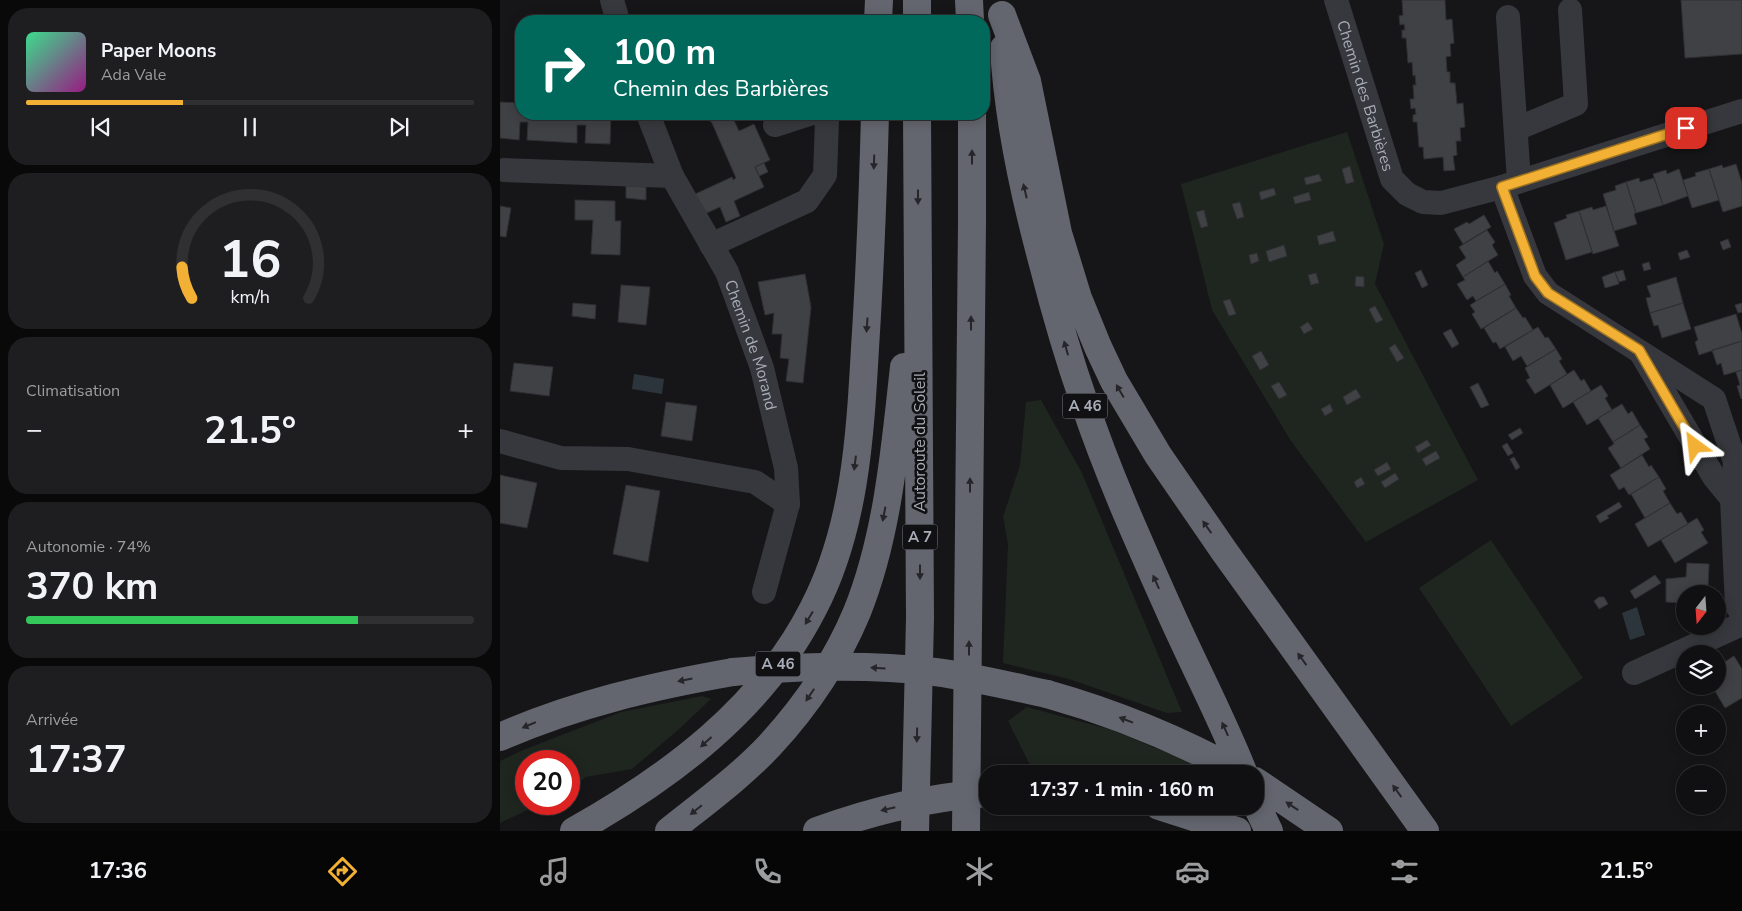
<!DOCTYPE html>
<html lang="fr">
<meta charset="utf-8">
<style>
body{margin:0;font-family:"Nunito Sans",sans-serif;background:#1e1e20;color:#f1f3f6;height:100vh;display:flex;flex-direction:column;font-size:19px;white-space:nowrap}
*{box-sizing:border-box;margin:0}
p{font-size:16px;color:#9c9d9f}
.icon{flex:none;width:28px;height:28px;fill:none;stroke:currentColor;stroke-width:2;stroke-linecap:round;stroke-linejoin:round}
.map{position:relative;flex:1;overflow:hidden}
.side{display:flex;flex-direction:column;gap:8px;padding:8px;background:#09090a;width:500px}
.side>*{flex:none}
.hud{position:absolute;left:15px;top:15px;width:475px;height:105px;border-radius:20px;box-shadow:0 2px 12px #0003,0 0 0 1px #303032;background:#00695c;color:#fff;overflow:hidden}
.needle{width:32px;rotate:197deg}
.tools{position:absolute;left:1176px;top:585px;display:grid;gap:10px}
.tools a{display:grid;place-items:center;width:50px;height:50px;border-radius:50%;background:#101012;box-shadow:0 2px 12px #0003,0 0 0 1px #303032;font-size:25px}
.speed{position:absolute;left:15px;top:750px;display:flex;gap:10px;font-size:25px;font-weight:700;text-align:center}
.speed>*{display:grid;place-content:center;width:65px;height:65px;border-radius:50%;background:#101012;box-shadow:0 2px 12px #0003,0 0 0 1px #303032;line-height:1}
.speed .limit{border:8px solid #d22;background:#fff;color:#111}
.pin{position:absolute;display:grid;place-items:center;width:42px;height:42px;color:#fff;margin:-21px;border-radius:10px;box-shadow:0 2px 8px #0006}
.me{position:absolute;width:55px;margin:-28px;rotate:330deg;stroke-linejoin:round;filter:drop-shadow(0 0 4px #0008)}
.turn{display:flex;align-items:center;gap:18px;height:105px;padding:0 15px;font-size:22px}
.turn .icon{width:65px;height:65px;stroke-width:2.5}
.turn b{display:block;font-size:35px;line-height:42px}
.big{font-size:38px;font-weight:700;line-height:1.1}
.side .widget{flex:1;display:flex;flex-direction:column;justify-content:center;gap:8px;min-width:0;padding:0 18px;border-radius:20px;background:#1e1e20}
.side .dial{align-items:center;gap:0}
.dial svg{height:130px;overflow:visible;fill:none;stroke:#303032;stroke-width:7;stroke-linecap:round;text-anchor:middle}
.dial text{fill:#f1f3f6;stroke:none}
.song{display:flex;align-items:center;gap:15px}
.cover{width:60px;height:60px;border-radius:8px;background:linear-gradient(135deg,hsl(150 70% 55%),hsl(310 70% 35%))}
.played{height:5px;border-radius:2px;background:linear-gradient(90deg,#f2b134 35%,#303032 35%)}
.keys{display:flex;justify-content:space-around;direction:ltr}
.heat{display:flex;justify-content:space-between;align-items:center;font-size:28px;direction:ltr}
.charge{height:8px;border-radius:4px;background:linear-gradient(90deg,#34c759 74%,#303032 0)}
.trip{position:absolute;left:479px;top:765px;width:285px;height:50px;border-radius:20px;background:#101012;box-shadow:0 2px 12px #0003,0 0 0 1px #303032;font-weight:700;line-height:50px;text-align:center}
.tabs{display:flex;height:80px;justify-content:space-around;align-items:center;background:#060607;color:#9c9d9f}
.tabs .icon{width:35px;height:35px}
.tabs .current{color:#f2b134}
.tabs b{font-size:22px;color:#f1f3f6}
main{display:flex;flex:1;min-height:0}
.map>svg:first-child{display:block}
</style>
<main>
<section class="side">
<div class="widget">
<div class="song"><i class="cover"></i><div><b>Paper Moons</b><p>Ada Vale</p></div></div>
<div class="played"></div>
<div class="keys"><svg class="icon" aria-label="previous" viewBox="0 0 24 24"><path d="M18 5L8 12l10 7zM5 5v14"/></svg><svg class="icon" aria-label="pause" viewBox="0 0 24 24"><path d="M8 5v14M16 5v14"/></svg><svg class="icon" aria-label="next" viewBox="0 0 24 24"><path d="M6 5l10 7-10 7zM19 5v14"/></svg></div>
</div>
<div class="widget dial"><svg viewBox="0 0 100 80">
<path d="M14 69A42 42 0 1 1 86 69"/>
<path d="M14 69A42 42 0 0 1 8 50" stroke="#f2b134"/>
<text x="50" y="56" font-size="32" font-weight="700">16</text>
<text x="50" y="72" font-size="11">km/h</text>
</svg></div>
<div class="widget"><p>Climatisation</p>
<div class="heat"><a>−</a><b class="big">21.5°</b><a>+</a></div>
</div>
<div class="widget"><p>Autonomie · 74%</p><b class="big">370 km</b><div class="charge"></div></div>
<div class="widget"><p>Arrivée</p><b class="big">17:37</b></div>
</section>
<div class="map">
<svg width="1242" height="831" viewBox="0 0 1242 831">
<rect width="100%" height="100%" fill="#161618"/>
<path fill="#1e261f" d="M847,132l37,112 -9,40 103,196 -112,62 -75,-101 -79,-131 -31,-126z
M541,400l41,73 100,239 -15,1 -98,-34 -66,-16 5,-119 -5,-27 17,-52 6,-63z
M991,540l92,138 -72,48 -92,-138z
M202,696l9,3 -33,31 -46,39 -46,8 -17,13v-29h-43v43h14l-40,19v-62l23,-11 98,-38z
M527,707l85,23 87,36 1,8h-84l-85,-7 -23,-46z"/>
<path fill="#2c353c" d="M134,374l30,5 -2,15 -30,-5z
M1137,607l8,28 -15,5 -8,-27z"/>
<path fill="#404145" stroke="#303034" d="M902,0h43l1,20 6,-1 2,24 -4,1 1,12 -5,1 1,15h3v11h5l2,21 6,-1 2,24 -5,1 1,13h-5l1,14 -4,1 2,14 -11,1 -1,-14 -19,2 -1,-12h-4l-2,-25h-4v-7l3,-1 -1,-6 -4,1 -1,-10h4l-1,-14h3l-1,-10 -2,1 -1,-14 -4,1 -2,-25h-4v-8h3l-1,-6 -4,1 -1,-9 4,-1z
M1181,0h61v54l-57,4z
M0,102l21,1v11h90l-1,30 -25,-1 1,-18h-9v18l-50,-3 1,-18h-8l-1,18 -19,-2z
M204,114h27l8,17 15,-7 16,36 -15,7 9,20 -30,14 6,15 -14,6 -6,-15 -18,8 -9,-20 39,-18 1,3 3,-2 -24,-55z
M264,163l4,9 -9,4 -4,-9z
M1236,164l6,19v23l-19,6 -14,-43 13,-4 1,3z
M850,166l4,16 -8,2 -4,-15z
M1179,169l9,27 -25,9 -10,-31 13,-4 1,4z
M1209,169l10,31 -27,8 -9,-28 13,-4 -1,-3z
M819,174l3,7 -16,4 -2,-7z
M1139,178l1,4 14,-4 9,27 -27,8 -10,-31z
M1126,182l10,31 -2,1 3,10 -23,7 -11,-37 13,-4 -1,-4z
M126,186l20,1v13l-20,-2z
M774,188l2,7 -15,5 -2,-8z
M809,192l2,8 -16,4 -2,-7z
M75,200l40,1v20h6l-1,34 -29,-1 2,-34h-18z
M740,202l4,15 -7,2 -5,-15z
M0,206l11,2 -5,29 -6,-1z
M1106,206l13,40 -26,8 -14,-43 13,-4 1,3z
M704,210l4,16 -7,2 -5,-16z
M1079,211l13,41 -26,8 -12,-37 13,-5 -1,-3z
M984,215l7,12 -28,17 -9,-15 13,-7 2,2z
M987,230l8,12 -3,3 6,10 -35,22 -7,-12 10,-7 -7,-11z
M833,231l3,10 -17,4 -2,-9z
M1228,239l3,8 -8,3 -3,-8z
M784,245l3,11 -18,6 -3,-11z
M1187,250l3,7 -10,3 -2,-7z
M757,253l2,8 -8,3 -2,-9z
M988,261l7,12 2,-2 8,13 -29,17 -3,-5 -6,4 -10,-16 8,-4 -2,-3z
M1149,262l2,7 -7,2 -2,-7z
M921,270l7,15 -6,3 -7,-15z
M1123,270l3,10 -7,2 -4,-10z
M1115,272l4,12 -14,4 -3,-11z
M816,273l3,10 -8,2 -3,-10z
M305,274l6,33 -8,76 -17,-2 3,-22 -9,-1 2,-24h-10l2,-21 -9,2 -7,-33z
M856,276l8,1v10l-9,-1z
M1176,277l7,26 -33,10 -4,-15 5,-1 -4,-11z
M1005,284l6,11 -2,1 7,12 -35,21 -9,-15 3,-2 -5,-7z
M121,285l29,2 -4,38 -28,-3z
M730,299l6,15 -7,2 -6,-15z
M73,303l23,2 -1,14 -23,-3z
M1183,303l8,26 -29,9 -4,-13 -4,1 -4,-13z
M1242,303v9l-4,1 -3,-8z
M875,306l8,14 -7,3 -7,-14z
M1016,308l7,10 2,-1 8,13 -33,19 -4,-7 -3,1 -9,-15z
M1236,314l6,20v7l-43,14 -4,-13 3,-2 -4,-13z
M808,322l5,7 -9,5 -4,-7z
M1038,327l7,11 3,-1 8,12 -29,17 -6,-10 -8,5 -8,-14z
M951,329l8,15 -7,4 -9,-15z
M1242,341v29l-18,5 -3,-12 -4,2 -5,-15z
M895,344l9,14 -7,4 -8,-14z
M1056,349l6,10 -3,2 8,13 -32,20 -9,-14 4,-2 -5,-10z
M761,351l8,14 -9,5 -8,-14z
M14,363l39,4 -4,29 -39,-5z
M1074,370l7,11 3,-2 7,12 -28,17 -13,-23z
M1242,370v28l-1,1 -4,-13 3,-1 -4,-13z
M779,382l8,13 -8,4 -8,-13z
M978,383l11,22 -8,3 -11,-21z
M1101,385l7,11 -3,2 7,12 -25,15 -14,-23z
M856,389l5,8 -14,8 -4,-8z
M166,402l31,4 -5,35 -31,-5z
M830,404l3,7 -8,5 -4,-7z
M1122,404l6,10 4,-3 8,14 -27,17 -15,-24z
M1140,425l8,12 -4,2 6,10 -29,19 -13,-20 6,-4 -1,-2z
M1020,428l3,5 -11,7 -4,-5z
M927,440l4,5 -13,8 -3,-6z
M1007,443l6,10 -5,3 -6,-10z
M936,451l4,7 -14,8 -4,-7z
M1142,455l7,12 2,-2 8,12 -30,18 -5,-8 -5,3 -9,-15z
M1014,457l6,10 -4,3 -6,-11z
M887,462l4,7 -13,7 -4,-6z
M895,473l4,6 -14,9 -4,-6z
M0,475l37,8 -10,45 -27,-5z
M861,477l4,7 -8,4 -3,-6z
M1159,477l7,12 -3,2 7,12 -25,15 -14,-24z
M126,485l34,6 -12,71 -35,-8z
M1119,502l3,5 -15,9 2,2 -9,5 -4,-7z
M1170,503l7,11 4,-2 7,12 -40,23 -13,-23z
M1197,518l7,12 -3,2 7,11 -33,20 -14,-23z
M1187,563l22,1 -1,24 -4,1v5h-19v9l-19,-1v-23l20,-2z
M1155,575l6,8 -26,16 -5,-8z
M1099,597h5l4,7 -9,5 -5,-8z
M1234,656l8,13v29l-17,10 -13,-22h6v-6l1,-1 -1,-3v-10z"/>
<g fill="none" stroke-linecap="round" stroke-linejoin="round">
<g stroke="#37383d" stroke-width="24">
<path d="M112,0l6,21"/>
<path id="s1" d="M836,0l56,179 15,15 16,8 18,1 61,-16 240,-76"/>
<path d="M1008,17l11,164"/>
<path id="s2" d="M148,114l24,62 55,96 35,96 24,100 2,36 -24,88"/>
<path d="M275,125l34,-11"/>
<path d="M1016,129l60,-25 -6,-94"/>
<path d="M4,170l168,6"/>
<path d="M1002,187l33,89 13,17 166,106 21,63 -3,37 5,107 5,8"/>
<path d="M211,245l96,-44 18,-26 2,-55 -8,-6"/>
<path d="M1141,353l73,124 18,22"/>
<path d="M0,441l61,17 67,1 127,23 33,22"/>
<path d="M1134,673l108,-49"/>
</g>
<path stroke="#63666e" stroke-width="28" d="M417,0v21
M469,0l1,21
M502,15l25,66 31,152 20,65 20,49 16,34 44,74 66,96 201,280
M378,21l1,-21
M504,48c4,73 20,146 39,216 12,47 25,92 41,138 23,69 53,136 83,203 25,57 54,111 77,169
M547,694c68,19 133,46 195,80
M0,737c75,-33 153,-51 233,-65
M755,781l74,50
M755,802l14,29
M659,806l78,25
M74,831c96,-54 188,-122 239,-222 42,-80 47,-172 52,-261 5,-78 8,-156 10,-234
M169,831c35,-28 71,-54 101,-86 35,-38 67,-85 87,-133 31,-77 38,-164 47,-245
M415,831l5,-213 -3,-504
M466,831l6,-608v-109"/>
<path stroke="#63666e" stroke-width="28" d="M233,672c67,-6 135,-8 202,0 38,5 75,14 112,22
M317,831c55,-20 112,-34 171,-38"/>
</g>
<defs><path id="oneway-solid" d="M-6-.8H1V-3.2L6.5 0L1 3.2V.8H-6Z" transform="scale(1.25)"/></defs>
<g fill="#26262a">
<use href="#oneway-solid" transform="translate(472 157) rotate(-90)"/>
<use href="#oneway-solid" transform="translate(374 162) rotate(92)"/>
<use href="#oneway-solid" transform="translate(525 191) rotate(-103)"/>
<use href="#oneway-solid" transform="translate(418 197) rotate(90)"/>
<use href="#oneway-solid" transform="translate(471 323) rotate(-90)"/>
<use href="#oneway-solid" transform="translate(367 325) rotate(94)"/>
<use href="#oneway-solid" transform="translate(566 348) rotate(-106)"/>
<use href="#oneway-solid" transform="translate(620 391) rotate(-120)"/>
<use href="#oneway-solid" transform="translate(355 463) rotate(97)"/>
<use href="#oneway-solid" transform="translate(470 485) rotate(-90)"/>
<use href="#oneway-solid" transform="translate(384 514) rotate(101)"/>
<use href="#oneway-solid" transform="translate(707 527) rotate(-125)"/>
<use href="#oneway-solid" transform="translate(420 572) rotate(90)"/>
<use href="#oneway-solid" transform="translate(656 582) rotate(-114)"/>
<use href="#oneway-solid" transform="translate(309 618) rotate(121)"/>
<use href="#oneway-solid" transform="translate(469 648) rotate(-90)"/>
<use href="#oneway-solid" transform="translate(802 659) rotate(-126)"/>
<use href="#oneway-solid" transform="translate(378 668) rotate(-176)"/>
<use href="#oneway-solid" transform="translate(185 680) rotate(169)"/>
<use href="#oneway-solid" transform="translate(310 695) rotate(124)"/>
<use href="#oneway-solid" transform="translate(626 720) rotate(-159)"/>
<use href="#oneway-solid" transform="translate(29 725) rotate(157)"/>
<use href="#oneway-solid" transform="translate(725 729) rotate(-114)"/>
<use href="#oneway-solid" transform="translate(417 735) rotate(91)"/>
<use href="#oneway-solid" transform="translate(206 742) rotate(138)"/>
<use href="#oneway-solid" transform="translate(897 791) rotate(-126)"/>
<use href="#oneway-solid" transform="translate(792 806) rotate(-146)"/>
<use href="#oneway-solid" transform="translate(388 809) rotate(167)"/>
<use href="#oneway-solid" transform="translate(196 810) rotate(141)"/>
</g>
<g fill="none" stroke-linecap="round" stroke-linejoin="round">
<defs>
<path id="route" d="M1186,128l-184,59 33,89 13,17 91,57 56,96"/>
</defs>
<use href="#route" stroke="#9d7322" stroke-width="12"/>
<use href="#route" stroke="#f2b134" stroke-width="9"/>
</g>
<g text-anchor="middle" stroke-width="5" stroke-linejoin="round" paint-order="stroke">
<g fill="#111113" stroke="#7b7e86" stroke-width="1">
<rect x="562.5" y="393.5" width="45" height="25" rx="4"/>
<rect x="402.5" y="524.5" width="35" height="25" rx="4"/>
<rect x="255.5" y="651.5" width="45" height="25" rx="4"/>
</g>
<g font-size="15" font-weight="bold" fill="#a8adb8">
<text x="585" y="411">A 46</text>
<text x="420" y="542">A 7</text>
<text x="278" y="669">A 46</text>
</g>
<g font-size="16" fill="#a8adb8" stroke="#111113">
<text dy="6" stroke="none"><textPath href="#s1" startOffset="100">Chemin des Barbières</textPath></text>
<text dy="6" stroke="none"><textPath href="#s2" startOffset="254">Chemin de Morand</textPath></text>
<text transform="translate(419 442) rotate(-90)" y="6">Autoroute du Soleil</text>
</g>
</g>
</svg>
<div class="tools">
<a><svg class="needle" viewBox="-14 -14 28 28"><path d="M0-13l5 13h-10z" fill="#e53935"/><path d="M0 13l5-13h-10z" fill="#9c9d9f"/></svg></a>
<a><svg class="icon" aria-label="layers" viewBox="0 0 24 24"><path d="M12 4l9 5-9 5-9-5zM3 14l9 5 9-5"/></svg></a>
<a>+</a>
<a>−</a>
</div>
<div class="speed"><div class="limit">20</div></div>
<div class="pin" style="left:1186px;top:128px;background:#d93025"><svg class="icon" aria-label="arrive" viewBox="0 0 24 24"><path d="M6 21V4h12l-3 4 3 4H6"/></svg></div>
<svg class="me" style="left:1195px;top:446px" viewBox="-20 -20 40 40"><path d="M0-17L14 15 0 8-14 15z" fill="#f2b134" stroke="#fff" stroke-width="4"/></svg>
<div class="trip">17:37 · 1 min · 160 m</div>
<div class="hud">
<div class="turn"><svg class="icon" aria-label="right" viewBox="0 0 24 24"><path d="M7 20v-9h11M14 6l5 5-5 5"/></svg><div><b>100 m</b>Chemin des Barbières</div></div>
</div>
</div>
</main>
<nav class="tabs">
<b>17:36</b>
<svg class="icon current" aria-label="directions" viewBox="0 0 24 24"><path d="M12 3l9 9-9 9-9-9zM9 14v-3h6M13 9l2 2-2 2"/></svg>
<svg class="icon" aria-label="music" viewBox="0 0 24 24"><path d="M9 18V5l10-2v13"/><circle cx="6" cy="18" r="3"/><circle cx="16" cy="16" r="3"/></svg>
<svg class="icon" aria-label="phone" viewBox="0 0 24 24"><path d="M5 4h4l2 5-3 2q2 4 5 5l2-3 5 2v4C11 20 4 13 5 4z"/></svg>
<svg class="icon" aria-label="climate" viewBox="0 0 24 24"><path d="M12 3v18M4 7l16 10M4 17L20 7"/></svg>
<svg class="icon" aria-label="car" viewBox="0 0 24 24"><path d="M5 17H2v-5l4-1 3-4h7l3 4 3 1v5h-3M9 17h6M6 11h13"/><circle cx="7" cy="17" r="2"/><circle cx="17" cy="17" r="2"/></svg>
<svg class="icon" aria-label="filters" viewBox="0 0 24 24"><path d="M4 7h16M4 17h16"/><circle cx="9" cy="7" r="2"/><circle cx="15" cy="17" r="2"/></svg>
<b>21.5°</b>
</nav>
